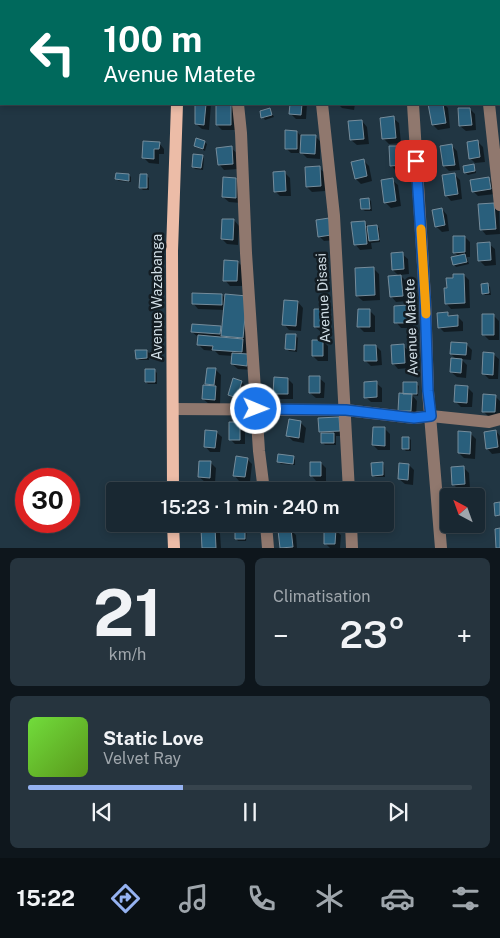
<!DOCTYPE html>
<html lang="fr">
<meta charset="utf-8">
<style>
body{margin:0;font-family:"Public Sans",sans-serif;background:#26343e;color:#f1f3f6;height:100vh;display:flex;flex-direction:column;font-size:19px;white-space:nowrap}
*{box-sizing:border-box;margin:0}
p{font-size:16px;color:#9fa6ac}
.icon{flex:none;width:28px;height:28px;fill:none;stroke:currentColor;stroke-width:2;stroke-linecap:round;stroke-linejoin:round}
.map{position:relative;height:548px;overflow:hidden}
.drawer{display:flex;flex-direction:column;gap:10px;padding:10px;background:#0e161c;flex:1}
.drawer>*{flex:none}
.top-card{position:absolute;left:0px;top:0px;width:500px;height:105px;box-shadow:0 2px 8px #0003,0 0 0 1px #37444d;background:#00695c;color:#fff;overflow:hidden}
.needle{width:32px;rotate:319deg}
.tools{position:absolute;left:440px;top:488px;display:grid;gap:10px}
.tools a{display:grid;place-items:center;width:45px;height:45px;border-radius:5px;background:#192832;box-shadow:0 2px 8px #0003,0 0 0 1px #37444d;font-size:25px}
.speed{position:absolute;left:15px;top:468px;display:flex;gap:10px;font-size:25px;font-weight:700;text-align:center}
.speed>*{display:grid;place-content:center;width:65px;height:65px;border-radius:50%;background:#192832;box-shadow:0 2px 8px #0003,0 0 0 1px #37444d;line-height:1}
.speed .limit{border:8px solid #d22;background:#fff;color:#111}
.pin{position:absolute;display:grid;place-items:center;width:42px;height:42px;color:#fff;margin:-21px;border-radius:10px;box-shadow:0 2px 8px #0006}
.me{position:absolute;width:55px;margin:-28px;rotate:91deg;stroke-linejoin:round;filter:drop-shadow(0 0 4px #0008)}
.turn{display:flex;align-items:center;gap:18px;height:105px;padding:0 20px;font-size:22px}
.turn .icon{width:65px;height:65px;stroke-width:2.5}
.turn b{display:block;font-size:35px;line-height:42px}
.big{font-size:38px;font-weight:600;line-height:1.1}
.drawer .widget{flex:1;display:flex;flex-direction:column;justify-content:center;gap:8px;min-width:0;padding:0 18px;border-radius:8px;background:#26343e}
.drawer .dial{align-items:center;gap:0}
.dial b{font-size:65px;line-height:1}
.song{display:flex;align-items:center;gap:15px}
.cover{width:60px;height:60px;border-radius:8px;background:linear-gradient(135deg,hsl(100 70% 55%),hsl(90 70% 35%))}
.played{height:5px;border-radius:2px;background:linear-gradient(90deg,#95b2f1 35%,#37444d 35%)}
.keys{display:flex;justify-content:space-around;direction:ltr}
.heat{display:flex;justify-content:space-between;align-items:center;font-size:28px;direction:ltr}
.drawer .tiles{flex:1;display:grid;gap:10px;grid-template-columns:1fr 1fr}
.widget:last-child{grid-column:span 2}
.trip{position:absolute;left:106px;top:482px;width:288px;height:50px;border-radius:5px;background:#192832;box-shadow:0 2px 8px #0003,0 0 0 1px #37444d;font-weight:600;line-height:50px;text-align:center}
.menu{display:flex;height:80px;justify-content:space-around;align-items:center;background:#0a1014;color:#9fa6ac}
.menu .icon{width:35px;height:35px}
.menu .on{color:#95b2f1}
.menu b{font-size:22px;color:#f1f3f6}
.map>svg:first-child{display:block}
</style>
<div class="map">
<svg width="500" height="548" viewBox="0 0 500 548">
<rect width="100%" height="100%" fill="#213643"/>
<path fill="#0007" d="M459,0h15l2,1h-17z
M499,4h1v23l-1,-1z
M196,104h15l-2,26 -7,-1 -6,-5z
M291,104h16l-1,15h-10l-5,-5z
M338,104h17l-1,6 -12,-2z
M430,104h14l4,4 2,20 -12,2 -5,-5z
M231,106l5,5v19h-14l-5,-5z
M470,109l5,5 1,16 -10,1 -6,-5z
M270,110l4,7 -9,3 -2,-3z
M393,118l6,5 2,20 -12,1 -6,-6z
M362,121l5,6 2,17 -12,1 -6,-5z
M297,132l4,4h14l5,5v18l-13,-1 -5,-5h-11l-5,-5z
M204,142l3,2 -2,7 -10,-5z
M478,142l5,5 2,15 -10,1 -5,-5z
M159,143l5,6v5h-5v10l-10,-1 -5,-5z
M452,146l5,5 3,19 -11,1 -5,-5z
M401,147l5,5 1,18 -11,1 -5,-6z
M231,148l6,5 1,16 -14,1 -5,-6z
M202,156l2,3 -1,11 -8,-1 -2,-2z
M363,160l6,6 3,15 -11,3 -5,-5z
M473,165l2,3 1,5 -8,2 -3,-3z
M319,168l6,5v18l-13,1 -5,-5z
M284,172l6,6 1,18h-11l-5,-5z
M454,174l6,6 2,19 -11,2 -5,-6z
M129,175l2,2v5l-12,-1 -3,-2z
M147,176l2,2v12h-6l-3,-3z
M236,179l5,5v19l-12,-1 -6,-5z
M489,179l5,5 1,10 -17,2 -5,-5z
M392,180l6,5 3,21 -10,2 -6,-6z
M369,199l2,2 1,10h-7l-3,-2z
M494,204l5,5 1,25 -14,1 -5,-6z
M442,209l5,6 2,16 -7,1 -6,-6z
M234,220l5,6 -1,19 -11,-1 -5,-5z
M317,221l19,19 -12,1 -5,-5z
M364,222l5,5 7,-1 3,2 1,14 -9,1 1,6 -12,1 -5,-6z
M465,237l5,5v15h-3l2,7 -13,3 -2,-3 5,-7 -5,-5z
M489,244l6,5 1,16 -11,1 -6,-6z
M402,254l6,5 1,15 -9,1 6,6 1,20 -11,1 -5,-6 8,-20 -6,-6z
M238,262l5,5 -1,19h-12l-5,-6z
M373,268l6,6 1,26 -17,1 -6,-5z
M464,275l5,5 1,28 -19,1 -5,-6 9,-24z
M488,285l2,2 1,8h-6l-2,-2z
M222,295l4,4 20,-2 6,73 -14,-1 -6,-5 1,-8 -14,-1 -4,-4 -11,-1 -5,-5 -1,-8 -6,-5 28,-5 3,3 2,-20 -27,-1 -5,-6z
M298,302l5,6 -2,23 -12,-1 -5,-6z
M408,306l5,6v16h-12l-5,-6z
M326,310l5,6v16h-10l-6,-5z
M370,311l5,5v16h-11l-5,-5z
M447,313l4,4 6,-1 6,6v9l-19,1 -5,-5z
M493,315l6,6v19h-10l-5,-5z
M295,335l3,3 -1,14 -8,-1 -2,-2z
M323,341l5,5v15h-10l-5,-5z
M466,344l6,6 -1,10 -10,-1 6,6 -1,13 -9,-1 -6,-5 6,-12 -6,-6z
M376,346l5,5 1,14 -11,1 -6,-6z
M403,346l6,5 1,17 -12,1 -5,-6z
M147,351l2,2v7h-10l-2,-2z
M493,354l6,5 -1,20h-9l-5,-5z
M154,370l3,3v11h-9l-2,-2z
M216,370l5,5 -1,30 -11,-1 -6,-5 6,-12 -3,-3z
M319,378l6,5 -1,15h-8l-6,-5z
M288,379l5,5v15h-13l-5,-6z
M241,382l6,5 -4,15 -8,-2 -5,-5z
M376,383l6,5v14h-11l-5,-5z
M416,384l3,2 -1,10 -6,-1 5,6 -1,15h-12l3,-21z
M467,387l6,6 -1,14h-11l-6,-6z
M495,396l5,5v16h-11l-6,-6z
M339,418l6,18h-9v9h-11l-2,-2v-9l-3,-3z
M290,421l11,2 5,5 -2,15 -11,-2 -5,-5z
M240,423l5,5v16h-10l-5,-5z
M385,429l5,5v16h-12l-5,-5z
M496,431l4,5v17l-8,1 -5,-6z
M216,432l6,5 -2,15h-10l-5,-6z
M470,433l6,6 -1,20 -11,-1 -5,-5z
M409,438l2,2v11h-5l-3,-3z
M293,457l2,3v5l-14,-1 -3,-3z
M247,459l5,5 -2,18 -11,-1 -5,-6z
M210,462l6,6 -1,15 -10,-1 -6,-5z
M321,463l5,5v13h-10l-5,-6z
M382,463l2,2 1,12h-10l-2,-2z
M409,465l5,5 -1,15 -8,-1 -6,-5z
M464,468l5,5 1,16 -11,1 -5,-5z
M462,494h13l6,5v12h-5v-15h-14z
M385,502l4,2v14h-4z
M244,527l3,3 -1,11h-8l-2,-3z
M215,528l5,5 1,15h-18z
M291,530l5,5 1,13h-16l-1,-17z
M335,530l6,5 -1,13h-10l-5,-5z"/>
<path fill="#295f7c" stroke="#758c9b" d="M195,104h11l-2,21 -9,-1z
M231,104v21h-15v-20z
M290,104h12l-1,11 -12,-1z
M428,104h15l3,19 -14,2z
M270,108l2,7 -11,3 -1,-7z
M458,108h12l2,17 -13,1z
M394,116l2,22 -14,1 -2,-21z
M362,120l2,19 -14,1 -2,-19z
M285,130l12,1v18h-12z
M301,135h15l-1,19 -15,-1z
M196,138l9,3 -2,8 -9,-3z
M478,140l2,17 -11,2 -2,-17z
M143,141l17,1 -1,7h-5v10l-12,-1z
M452,144l3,21 -12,1 -3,-20z
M232,146l1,18 -15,1 -2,-17z
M389,146h12l2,19 -13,1z
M193,154l10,1 -2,13 -9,-1z
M364,159l3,17 -12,3 -4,-17z
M474,164l1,7 -11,2 -1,-7z
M320,166l1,20 -15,1 -1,-20z
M285,171l1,20 -12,1 -1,-20z
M116,173l13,1v7l-14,-2z
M455,173l3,21 -13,2 -3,-21z
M140,174h7v14h-8z
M223,177l13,1v20l-14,-1z
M489,177l2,12 -19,3 -2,-12z
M393,178l3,23 -12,2 -3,-23z
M369,198l1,11h-9l-1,-10z
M494,203l2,26 -16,1 -2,-26z
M442,208l3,17 -10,2 -3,-17z
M329,218l2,17 -13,2 -2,-17z
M222,219h12l-1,21 -12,-1z
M365,221l2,23 -13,1 -3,-23z
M377,225l2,15 -10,1 -2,-15z
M453,236h12v16l-12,1z
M490,242l1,18 -13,1 -1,-18z
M403,252l1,17 -12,1 -1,-17z
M465,254l2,8 -14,3 -2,-8z
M224,260l14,1 -1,20h-14z
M374,267l1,28 -19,1 -1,-28z
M453,274h11l1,29 -20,1 -1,-16h3l-1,-10h7z
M401,275l2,21 -13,1 -2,-21z
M488,283l1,10 -7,1 -1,-10z
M192,293l30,1v11l-30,-1z
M225,294l22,2 -4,42 -22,-2z
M284,300l14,1 -2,25 -14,-1z
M408,305v18h-14v-17z
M314,309h12v18h-12z
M358,309h12v18h-13z
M448,312v4l10,-1v11l-20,2 -1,-15z
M482,314h12v21h-12z
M192,324l29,2 -1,8 -29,-2z
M286,334h10l-1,16 -10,-1z
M198,335l45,4 -1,13 -30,-2 1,-4 -16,-1z
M312,340h11v16h-11z
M451,342l16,1 -1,12 -16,-1z
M404,344l1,19 -13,1 -1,-19z
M364,345h12l1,16h-13z
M135,350h12v8l-11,1z
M483,352l11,1 -1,22 -11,-1z
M232,353l16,1 -1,12 -16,-2z
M451,358l11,1 -1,14 -11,-1z
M207,368h9l-2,17 -9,-1z
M145,369h10v13h-10z
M309,376h11v17h-11z
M274,377l14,1v16h-15z
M233,378l9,3 -5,17 -9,-3z
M377,381v16l-13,1v-16z
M403,382h14v12h-14z
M203,385l13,1 -1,14 -13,-1z
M455,385l13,1 -1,17 -13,-1z
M399,393l13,1 -1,17h-13z
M483,394l13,1 -1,17h-13z
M339,417l1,14 -21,1 -1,-14z
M289,419l12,2 -2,17 -13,-2z
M229,422h11v18h-11z
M373,427h12v19l-13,-1z
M205,430l12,1 -2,17 -11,-1z
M496,430l2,17 -12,2 -2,-17z
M458,431l13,1 -1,22 -12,-1z
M321,433h13v10h-13z
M402,437h7v12h-7z
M278,454l16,2 -1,8 -16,-2z
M236,456l12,2 -3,19 -12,-1z
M199,461h12l-1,17 -12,-1z
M310,462h11v14h-11z
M383,462v13l-11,1 -1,-13z
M399,463l10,1 -1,16 -10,-1z
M464,466l1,18 -13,1 -1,-18z
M476,492v4h-15v-3z
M385,500h2v16h-2z
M500,502v13l-5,1 -1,-13z
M235,526h10v13h-10z
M215,527l1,21h-14l-1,-20z
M324,528l12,1 -1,15h-11z
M500,528v20h-4l-1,-19z
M291,529l2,18 -13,1 -2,-18z"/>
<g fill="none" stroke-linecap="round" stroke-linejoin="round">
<path stroke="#90786e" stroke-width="12" d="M96,0l4,1
M310,0v1
M401,0l1,1
M483,0v1
M499,42h1
M238,104l3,29 5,120 13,198 5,40
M322,104l12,112 15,275
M413,104l12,193 3,94 13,157
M489,104l11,101
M173,409l173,1 68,8 17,-2 58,6 11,-3
M266,524l2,24
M351,524l1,24"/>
<path stroke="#ecbca7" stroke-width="12" d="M181,1l1,-1
M173,491l-1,-240 5,-147
M173,524l1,24"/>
</g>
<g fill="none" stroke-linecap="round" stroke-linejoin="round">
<defs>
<path id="route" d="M256,409l90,1 68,8 17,-2 -3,-25 -3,-94 -9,-136"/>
</defs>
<use href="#route" stroke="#114b97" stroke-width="12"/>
<use href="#route" stroke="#1a73e8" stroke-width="9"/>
<path stroke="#f59e0b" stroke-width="9" d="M421,229l5,85"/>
</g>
<g text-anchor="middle" stroke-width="5" stroke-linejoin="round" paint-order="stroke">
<g font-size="14" fill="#d1dee6" stroke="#131c22">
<text transform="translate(157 297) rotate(-90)" y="5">Avenue Wazabanga</text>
<text transform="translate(323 298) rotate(-93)" y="5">Avenue Disasi</text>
<text transform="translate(411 327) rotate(-92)" y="5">Avenue Matete</text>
</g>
</g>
</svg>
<div class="tools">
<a><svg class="needle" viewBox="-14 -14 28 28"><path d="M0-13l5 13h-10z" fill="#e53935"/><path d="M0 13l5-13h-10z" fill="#9fa6ac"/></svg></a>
</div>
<div class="speed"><div class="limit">30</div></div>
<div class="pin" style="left:416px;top:161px;background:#d93025"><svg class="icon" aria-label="arrive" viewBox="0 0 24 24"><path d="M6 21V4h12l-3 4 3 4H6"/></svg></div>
<svg class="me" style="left:256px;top:409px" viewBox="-20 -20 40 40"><circle r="17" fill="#1a73e8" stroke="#fff" stroke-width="3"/><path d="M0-11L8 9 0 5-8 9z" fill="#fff"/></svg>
<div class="trip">15:23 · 1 min · 240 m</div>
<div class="top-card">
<div class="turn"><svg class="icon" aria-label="left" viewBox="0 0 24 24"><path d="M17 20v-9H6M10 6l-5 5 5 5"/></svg><div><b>100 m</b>Avenue Matete</div></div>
</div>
</div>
<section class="drawer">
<div class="tiles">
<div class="widget dial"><b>21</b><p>km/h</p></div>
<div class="widget"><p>Climatisation</p>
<div class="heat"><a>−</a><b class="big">23°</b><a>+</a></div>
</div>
<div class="widget">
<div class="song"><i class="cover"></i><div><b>Static Love</b><p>Velvet Ray</p></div></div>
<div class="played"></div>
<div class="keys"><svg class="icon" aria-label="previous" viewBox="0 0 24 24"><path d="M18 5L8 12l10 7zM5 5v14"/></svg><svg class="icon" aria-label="pause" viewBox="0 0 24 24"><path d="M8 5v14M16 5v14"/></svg><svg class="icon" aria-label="next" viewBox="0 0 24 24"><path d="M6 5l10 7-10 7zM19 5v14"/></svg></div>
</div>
</div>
</section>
<nav class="menu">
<b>15:22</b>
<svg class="icon on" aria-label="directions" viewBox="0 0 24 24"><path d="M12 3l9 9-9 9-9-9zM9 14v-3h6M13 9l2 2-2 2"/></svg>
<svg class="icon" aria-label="music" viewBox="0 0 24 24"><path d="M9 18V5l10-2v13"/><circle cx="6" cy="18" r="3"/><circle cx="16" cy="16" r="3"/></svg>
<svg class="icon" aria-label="phone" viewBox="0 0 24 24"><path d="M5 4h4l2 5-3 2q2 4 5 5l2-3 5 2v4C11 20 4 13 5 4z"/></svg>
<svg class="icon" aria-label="climate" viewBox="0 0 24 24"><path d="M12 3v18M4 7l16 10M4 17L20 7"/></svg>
<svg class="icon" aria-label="car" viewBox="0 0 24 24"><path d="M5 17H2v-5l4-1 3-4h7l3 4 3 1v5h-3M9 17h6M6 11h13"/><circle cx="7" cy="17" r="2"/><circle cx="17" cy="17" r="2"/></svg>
<svg class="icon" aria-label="filters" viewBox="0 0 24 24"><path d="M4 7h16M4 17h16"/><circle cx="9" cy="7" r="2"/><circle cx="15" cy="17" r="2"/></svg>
</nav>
